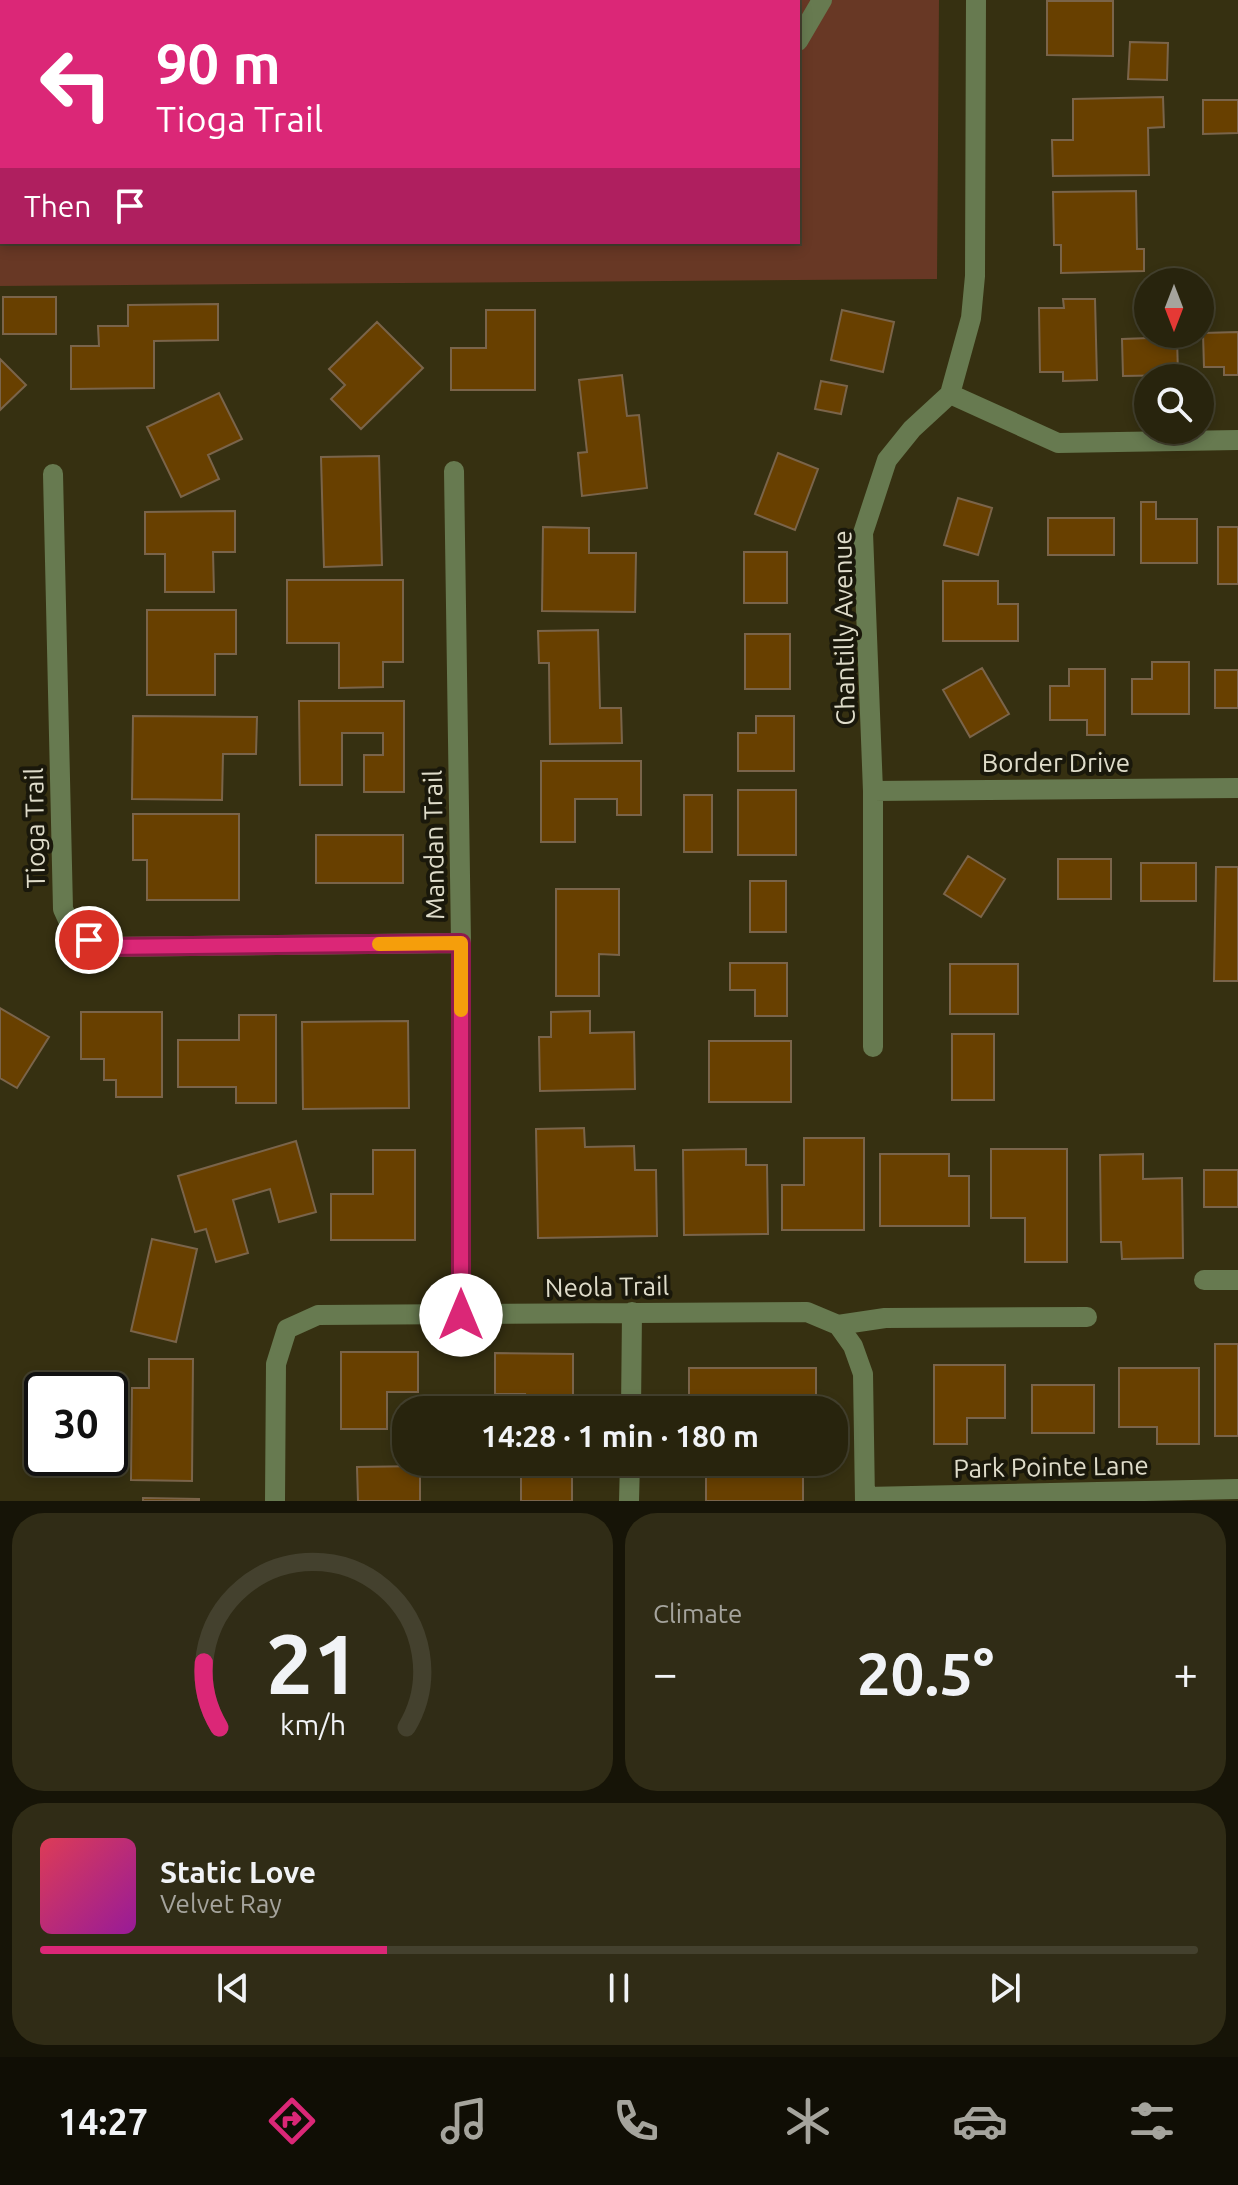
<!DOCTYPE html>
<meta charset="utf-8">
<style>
body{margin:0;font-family:Ubuntu,sans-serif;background:#302c16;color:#f1f3f6;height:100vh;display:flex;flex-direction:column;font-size:30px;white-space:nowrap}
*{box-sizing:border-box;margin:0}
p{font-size:26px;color:#a5a49d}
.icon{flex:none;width:44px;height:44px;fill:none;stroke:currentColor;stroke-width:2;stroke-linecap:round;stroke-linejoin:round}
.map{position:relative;height:1501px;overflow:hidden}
.side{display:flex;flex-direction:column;gap:12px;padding:12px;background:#161407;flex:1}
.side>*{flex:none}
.banner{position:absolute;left:0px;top:0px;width:800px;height:244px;box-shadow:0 4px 12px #0003,0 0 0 2px #44412e;background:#db2777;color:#fff;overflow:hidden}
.needle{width:52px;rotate:180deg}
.controls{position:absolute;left:1134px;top:268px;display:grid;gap:16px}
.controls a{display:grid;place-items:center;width:80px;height:80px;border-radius:50%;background:#28240d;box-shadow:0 4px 12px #0003,0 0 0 2px #44412e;font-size:40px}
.speed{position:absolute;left:24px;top:1372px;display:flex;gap:16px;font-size:40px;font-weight:700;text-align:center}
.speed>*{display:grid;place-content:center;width:104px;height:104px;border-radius:50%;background:#28240d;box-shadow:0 4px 12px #0003,0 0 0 2px #44412e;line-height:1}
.speed .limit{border:4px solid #111;border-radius:12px;background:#fff;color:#111}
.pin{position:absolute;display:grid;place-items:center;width:68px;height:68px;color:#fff;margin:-34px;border:4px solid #fff;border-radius:50%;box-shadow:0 2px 8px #0007}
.me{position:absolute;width:88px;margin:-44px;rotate:0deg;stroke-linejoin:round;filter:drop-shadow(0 0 6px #0008)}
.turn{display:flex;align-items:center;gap:28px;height:168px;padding:0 24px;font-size:36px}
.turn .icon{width:104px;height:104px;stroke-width:2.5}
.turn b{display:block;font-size:56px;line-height:68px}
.then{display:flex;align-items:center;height:76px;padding:0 24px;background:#0003;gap:16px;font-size:30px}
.big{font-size:60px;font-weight:700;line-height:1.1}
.side .widget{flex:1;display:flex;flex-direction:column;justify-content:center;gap:12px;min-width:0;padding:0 28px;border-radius:32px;background:#302c16}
.side .dial{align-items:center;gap:0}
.dial svg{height:208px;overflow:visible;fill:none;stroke:#44412e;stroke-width:7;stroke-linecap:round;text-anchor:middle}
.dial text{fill:#f1f3f6;stroke:none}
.song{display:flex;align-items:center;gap:24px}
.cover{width:96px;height:96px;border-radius:12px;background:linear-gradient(135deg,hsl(350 70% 55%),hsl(300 70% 35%))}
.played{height:8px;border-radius:4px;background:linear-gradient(90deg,#db2777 30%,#44412e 30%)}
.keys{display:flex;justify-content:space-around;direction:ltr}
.heat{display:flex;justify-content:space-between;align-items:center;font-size:44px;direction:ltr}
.side .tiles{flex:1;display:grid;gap:12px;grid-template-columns:1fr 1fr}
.widget:last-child{grid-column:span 2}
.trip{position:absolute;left:392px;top:1396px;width:456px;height:80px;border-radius:32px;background:#28240d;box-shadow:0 4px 12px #0003,0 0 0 2px #44412e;font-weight:700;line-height:80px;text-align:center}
.dock{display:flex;height:128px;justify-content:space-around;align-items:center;background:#100e05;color:#a5a49d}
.dock .icon{width:56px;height:56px}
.dock .current{color:#db2777}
.dock b{font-size:36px;color:#f1f3f6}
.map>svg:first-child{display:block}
</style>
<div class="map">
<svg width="1238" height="1501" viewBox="0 0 1238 1501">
<rect width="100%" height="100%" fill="#363011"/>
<path fill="#683825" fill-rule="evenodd" d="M0,0h939l-2,279 -937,7zM2,2h796v240h-796z"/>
<path fill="#684000" stroke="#7a644a" stroke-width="2" d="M1047,1h66v55l-66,-1z
M1130,42l38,1 -1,37 -39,-1z
M1163,97l1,30 -16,1 1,47 -96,1 -1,-36h21v-41z
M1203,100h35v33l-35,1z
M1136,191l1,58h7v22l-83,2v-28h-7l-1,-53z
M3,297h53v37h-53z
M1063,299h32l2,81 -34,1v-9h-23l-1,-64h25z
M218,304v36l-64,1v47l-83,1v-43h28l-1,-20h30v-21z
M486,310h49v80h-84v-42h35z
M842,310l52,12 -11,50 -52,-12z
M377,322l46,46 -62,61 -30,-30 14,-14 -16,-16z
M1238,332v43h-14v-8h-20l-1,-34z
M1177,337l1,38 -55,1 -1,-37z
M0,359l26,26 -26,25z
M622,375l5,41 12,-1 8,73 -65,8 -4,-43 9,-1 -8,-72z
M821,381l26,5 -6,28 -26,-5z
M219,393l23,46 -34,16 11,24 -38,18 -34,-70z
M778,453l40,16 -23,61 -40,-16z
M379,456l3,109 -58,2 -3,-110z
M958,498l34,10 -14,47 -34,-10z
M1141,502h15v17h41v44h-56z
M235,511v41h-22l1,40h-49v-38h-20v-42z
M1048,518h66v37h-66z
M543,527l46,1v25h47l-1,59 -93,-1z
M1218,527h20v57h-20z
M744,552h43v51h-43z
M287,580h116v82h-20v25l-44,1v-45h-52z
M943,581h55v23h20v37h-75z
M147,610h89v44h-21v41h-68z
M598,630l2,78h21l1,35 -72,1 -1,-81h-10l-1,-32z
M745,634h45v55h-45z
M1152,662h37v52h-57v-35h20z
M982,668l27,46 -39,23 -27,-47z
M1069,669h36v66h-18v-15h-37v-34h19z
M1215,670h23v38h-23z
M299,701h105v91h-40v-37h19v-22h-41v52h-42z
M133,716l124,1 -1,37h-33l-1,46 -90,-1z
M756,716h38v55h-56v-38h18z
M541,761h100v54h-24v-16h-42v43h-34z
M738,790h58v65h-58z
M684,795h28v57h-28z
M133,814h106v86h-92v-40h-14z
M316,835h87v48h-87z
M968,856l37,23 -24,38 -37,-23z
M1058,859h53v40h-53z
M1141,863h55v38h-55z
M1216,867h22v114h-24z
M750,881h36v51h-36z
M556,889h63v66l-20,-1v42h-43z
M730,963h57v53h-32v-26h-25z
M950,964h68v50h-68z
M0,1008l49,29 -32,51 -17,-10z
M590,1011v22l44,-1 1,57 -95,2 -1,-54h12v-25z
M81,1012h81v85h-46v-17h-12v-21h-23z
M239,1015h37v88h-40v-16h-58v-47h61z
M408,1021l1,87 -106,1 -1,-87z
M952,1034h42v66h-42z
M709,1041h82v61h-82z
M584,1128l1,19 49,-1 1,24h21l1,66 -119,2 -2,-109z
M804,1138h60v92h-82v-45h22z
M296,1141l20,71 -37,10 -9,-33 -37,11 15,53 -32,9 -10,-33 -11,3 -17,-56z
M746,1149v16h21l1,69 -84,1 -1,-85z
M991,1149h76v113h-42v-44h-34z
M373,1150h42v90h-84v-46h42z
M880,1154h69v22h20v50h-89z
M1143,1154v25l39,-1 1,80 -61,1 -1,-17h-20l-1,-87z
M1204,1170h34v37h-34z
M152,1239l45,10 -21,93 -45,-11z
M1215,1344h23v92h-23z
M341,1352h77v40h-31v37h-46z
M495,1353l78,1v56h-49l1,-16h-30z
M149,1359h44l-1,122 -61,-1 1,-92h17z
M934,1365h71v53h-38v26h-33z
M689,1368h127v42h-127z
M1119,1368h80v76h-42v-17h-38z
M1032,1385h62v48h-62z
M521,1465h51v36h-51z
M420,1466v35h-62l-1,-34z
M706,1473h97v28h-97z
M143,1498l56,1v2h-56z"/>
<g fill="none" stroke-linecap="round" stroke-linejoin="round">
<path stroke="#827e64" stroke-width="5" stroke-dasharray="6 4" stroke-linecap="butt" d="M421,2l1,-2"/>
<path stroke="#677a50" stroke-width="20" d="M214,2v-2
M621,2l1,-2
M798,41l24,-41
M0,140h2
M950,394l108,49 180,-3
M454,471l7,472v372
M53,474l10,435 11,24 31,14 356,-4
M873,791l365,-3
M873,1047v-256l-10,-258 24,-73 25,-31 38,-35 21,-76 4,-42 1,-276
M1204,1280h34
M838,1325l47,-7 202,-1
M631,1410l1,-98
M865,1497l373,-8
M275,1501l1,-137 11,-35 31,-14 489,-3 31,13 15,21 10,28 2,127
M629,1501l1,-39"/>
</g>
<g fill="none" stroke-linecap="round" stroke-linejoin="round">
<defs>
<path id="route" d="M89,940l16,7 356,-4v372"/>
</defs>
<use href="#route" stroke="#8e194d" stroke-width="20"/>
<use href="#route" stroke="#db2777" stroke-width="14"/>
<path stroke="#f59e0b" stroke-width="14" d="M379,944l82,-1v67"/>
</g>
<g text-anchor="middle" stroke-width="8" stroke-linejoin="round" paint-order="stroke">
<g font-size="26" fill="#dfdcca" stroke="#1a180b">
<text transform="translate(844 628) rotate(-91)" y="9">Chantilly Avenue</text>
<text x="1056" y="772">Border Drive</text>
<text transform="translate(35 828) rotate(-91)" y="9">Tioga Trail</text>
<text transform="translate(434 845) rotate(-91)" y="9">Mandan Trail</text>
<text transform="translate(607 1287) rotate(-1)" y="9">Neola Trail</text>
<text transform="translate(1051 1467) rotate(-1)" y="9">Park Pointe Lane</text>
</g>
</g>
</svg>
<div class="controls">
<a><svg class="needle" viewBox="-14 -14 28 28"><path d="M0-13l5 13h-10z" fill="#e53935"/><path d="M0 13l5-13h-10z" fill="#a5a49d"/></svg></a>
<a><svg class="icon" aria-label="search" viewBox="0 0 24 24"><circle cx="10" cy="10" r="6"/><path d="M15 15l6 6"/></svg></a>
</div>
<div class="speed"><div class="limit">30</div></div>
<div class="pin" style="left:89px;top:940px;background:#d93025"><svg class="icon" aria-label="arrive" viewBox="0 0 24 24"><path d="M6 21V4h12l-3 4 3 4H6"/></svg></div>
<svg class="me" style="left:461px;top:1315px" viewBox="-20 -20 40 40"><circle r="19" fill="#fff"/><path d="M0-13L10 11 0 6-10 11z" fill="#db2777"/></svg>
<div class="trip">14:28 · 1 min · 180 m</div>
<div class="banner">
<div class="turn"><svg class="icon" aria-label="left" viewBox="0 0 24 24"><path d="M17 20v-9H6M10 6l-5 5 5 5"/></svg><div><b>90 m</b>Tioga Trail</div></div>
<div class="then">Then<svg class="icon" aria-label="arrive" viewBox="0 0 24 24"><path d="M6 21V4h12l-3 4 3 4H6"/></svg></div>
</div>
</div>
<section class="side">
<div class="tiles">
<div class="widget dial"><svg viewBox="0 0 100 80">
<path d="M14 69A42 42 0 1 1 86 69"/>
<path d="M14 69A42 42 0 0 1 8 44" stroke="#db2777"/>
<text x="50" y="56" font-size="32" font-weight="700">21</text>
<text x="50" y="72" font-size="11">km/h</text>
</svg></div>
<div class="widget"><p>Climate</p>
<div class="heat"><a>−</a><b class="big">20.5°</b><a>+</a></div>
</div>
<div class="widget">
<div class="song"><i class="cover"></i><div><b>Static Love</b><p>Velvet Ray</p></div></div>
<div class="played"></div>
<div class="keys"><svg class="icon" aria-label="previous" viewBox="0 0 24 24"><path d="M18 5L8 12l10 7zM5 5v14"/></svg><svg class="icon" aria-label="pause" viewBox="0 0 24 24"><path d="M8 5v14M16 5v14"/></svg><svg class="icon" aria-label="next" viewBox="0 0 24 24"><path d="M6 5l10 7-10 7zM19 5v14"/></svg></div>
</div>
</div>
</section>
<nav class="dock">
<b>14:27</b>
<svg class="icon current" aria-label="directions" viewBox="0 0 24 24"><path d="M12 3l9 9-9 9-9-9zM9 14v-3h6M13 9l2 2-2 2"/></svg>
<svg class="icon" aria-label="music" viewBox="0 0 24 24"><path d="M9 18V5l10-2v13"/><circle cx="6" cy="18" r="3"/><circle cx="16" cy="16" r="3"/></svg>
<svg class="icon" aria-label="phone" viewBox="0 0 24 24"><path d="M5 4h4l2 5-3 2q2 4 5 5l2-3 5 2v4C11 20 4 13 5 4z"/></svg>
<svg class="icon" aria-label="climate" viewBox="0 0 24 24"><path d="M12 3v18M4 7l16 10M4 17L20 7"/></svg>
<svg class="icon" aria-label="car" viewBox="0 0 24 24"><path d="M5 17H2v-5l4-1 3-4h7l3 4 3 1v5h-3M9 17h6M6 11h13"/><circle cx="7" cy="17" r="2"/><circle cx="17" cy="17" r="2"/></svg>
<svg class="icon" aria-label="filters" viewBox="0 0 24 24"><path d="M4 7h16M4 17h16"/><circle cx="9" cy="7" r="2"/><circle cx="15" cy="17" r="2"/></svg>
</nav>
